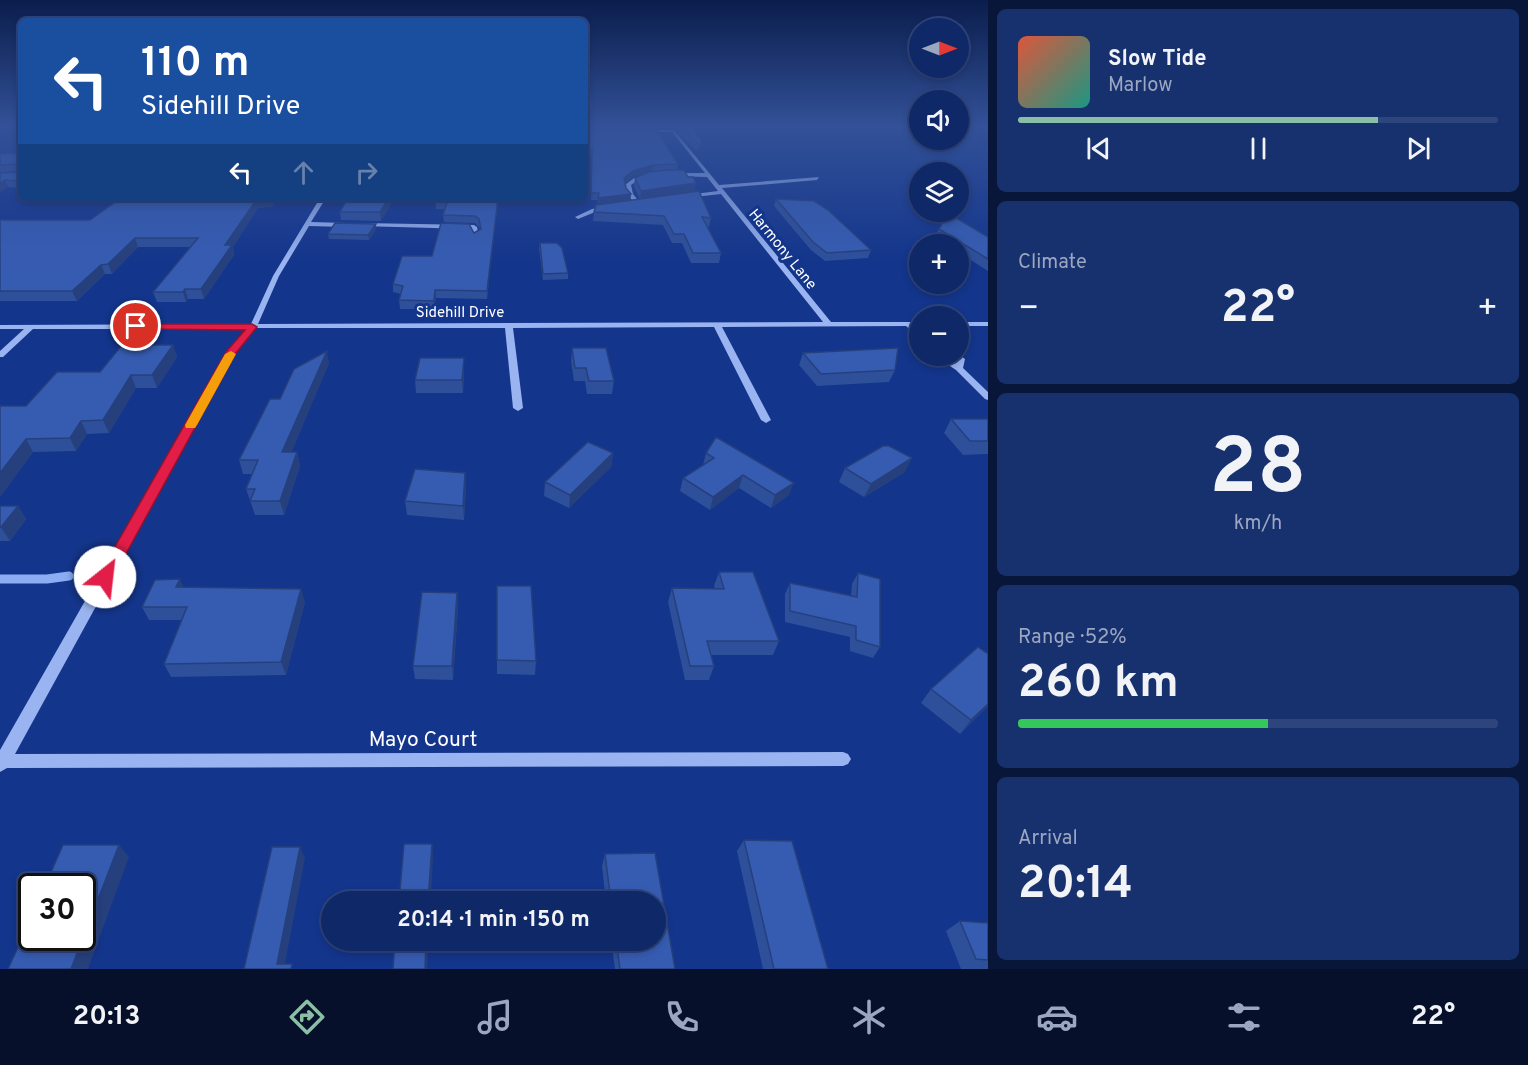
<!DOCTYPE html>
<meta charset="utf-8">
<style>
body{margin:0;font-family:Overpass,sans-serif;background:#17306e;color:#f1f3f6;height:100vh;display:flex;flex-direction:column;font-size:22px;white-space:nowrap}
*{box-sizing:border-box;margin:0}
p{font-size:20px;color:#9ba6c0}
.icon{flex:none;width:33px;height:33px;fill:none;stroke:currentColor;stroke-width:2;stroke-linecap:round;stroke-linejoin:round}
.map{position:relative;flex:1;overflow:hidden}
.details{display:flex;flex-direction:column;gap:9px;padding:9px;background:#081639;width:540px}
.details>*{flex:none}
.guide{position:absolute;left:18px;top:18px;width:570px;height:183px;border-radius:9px;box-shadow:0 3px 9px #0003,0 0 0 2px #2e447c;background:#1a4fa0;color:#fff;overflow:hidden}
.needle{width:39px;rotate:90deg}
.controls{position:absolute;left:909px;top:18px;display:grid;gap:12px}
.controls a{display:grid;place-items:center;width:60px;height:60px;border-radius:50%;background:#0e2868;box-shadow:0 3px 9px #0003,0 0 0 2px #2e447c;font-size:30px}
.speed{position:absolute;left:18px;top:873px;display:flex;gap:12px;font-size:30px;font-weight:700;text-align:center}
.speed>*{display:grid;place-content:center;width:78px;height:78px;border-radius:50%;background:#0e2868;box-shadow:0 3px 9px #0003,0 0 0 2px #2e447c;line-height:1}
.speed .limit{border:3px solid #111;border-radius:9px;background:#fff;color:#111}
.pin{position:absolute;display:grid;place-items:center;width:51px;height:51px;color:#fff;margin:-26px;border:3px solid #fff;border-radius:50%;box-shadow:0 2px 6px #0007}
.me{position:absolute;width:66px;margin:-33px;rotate:29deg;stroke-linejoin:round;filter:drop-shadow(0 0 4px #0008)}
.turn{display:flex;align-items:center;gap:21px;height:126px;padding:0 24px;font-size:27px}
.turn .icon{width:78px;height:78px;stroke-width:2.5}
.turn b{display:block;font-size:42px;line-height:51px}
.lanes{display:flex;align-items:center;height:57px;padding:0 24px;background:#0003;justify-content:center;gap:30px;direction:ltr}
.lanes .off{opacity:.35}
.big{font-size:45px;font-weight:700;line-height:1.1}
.details .widget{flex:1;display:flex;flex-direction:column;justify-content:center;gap:9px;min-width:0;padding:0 21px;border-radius:9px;background:#17306e}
.details .dial{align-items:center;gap:0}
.dial b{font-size:78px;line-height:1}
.song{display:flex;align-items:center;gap:18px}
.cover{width:72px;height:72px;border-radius:9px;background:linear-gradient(135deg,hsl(10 70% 55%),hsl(170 70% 35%))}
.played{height:6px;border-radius:3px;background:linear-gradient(90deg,#8abfa5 75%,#2e447c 75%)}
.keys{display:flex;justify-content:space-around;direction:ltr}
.heat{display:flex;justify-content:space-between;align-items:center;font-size:33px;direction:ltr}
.charge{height:9px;border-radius:4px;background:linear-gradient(90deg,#34c759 52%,#2e447c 0)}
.trip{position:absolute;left:321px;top:891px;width:345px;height:60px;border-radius:30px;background:#0e2868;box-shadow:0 3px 9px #0003,0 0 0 2px #2e447c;font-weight:700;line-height:60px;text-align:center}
.dock{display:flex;height:96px;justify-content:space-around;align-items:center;background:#06102a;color:#9ba6c0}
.dock .icon{width:42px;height:42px}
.dock .selected{color:#8abfa5}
.dock b{font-size:27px;color:#f1f3f6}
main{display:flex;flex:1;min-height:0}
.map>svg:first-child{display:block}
</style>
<main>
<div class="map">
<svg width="988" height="969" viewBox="0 0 988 969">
<rect width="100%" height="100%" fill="#13358b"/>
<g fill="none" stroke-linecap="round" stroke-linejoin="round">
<path stroke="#8badf4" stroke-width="9" d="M0,579h47l22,-3"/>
<path fill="#9ab4f1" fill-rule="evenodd" d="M980,126l8,1v3l-7,-3z
M645,130h29l45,55 100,-8 -2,3 -95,8 109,134h89v4h-5l5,5v7l-14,-12 -184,1 49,93 -5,3 -5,-3 -47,-93 -201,1 10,80 -5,3 -5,-3 -8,-80h-249l-21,25 -220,401 828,-2 5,2 3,5 -3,5 -5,2 -836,2 -7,4v-22l227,-398 20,-23h-214l-30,28h-3v-6l24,-22h-24v-4l251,-1 22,-48 47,-78h6l-15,24 35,1 3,2 -3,2 -37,-1 -30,50 -21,48 565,-2 -102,-128 -36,4 2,-3 31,-4 -11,-14 -36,-1 2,-3h32l-33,-41h-26z
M648,175l2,3 -12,2 -7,5 2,9 8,10 -5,1 -9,-11 -2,-9 9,-7z
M609,206l3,2 -1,1 -16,3 -17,7 -3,-2 17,-8z
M362,223l112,2 3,2 2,10 -5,1 -3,-9 -111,-3v-2z
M958,322h30v4h-30z
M958,354l7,5 -2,9 25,24v8l-3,-1 -29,-29 -21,-14h9l12,7 1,-4 -3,-3h4z"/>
</g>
<path fill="#2e4f99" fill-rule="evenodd" d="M585,126h106l11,15 -1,6 -4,4 -23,-23h-89l93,36 -1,6 19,13 -2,9 17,26 -2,9h-2l14,26 -2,10h-28l-9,-20h-10l-9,-18 -70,-4 1,-9 3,-7 1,-5h-7l1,-45h-7zM652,171h9l-26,7 -1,8 6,13 -10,2 1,-7 -5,-6 -1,-5 7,-6z
M21,153v35l-13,-1 -8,-14 20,-1v-1l-20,1v-18z
M121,198h153v8l-16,2 -25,39 1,8 -30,44h-16l-2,3h-29l-4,-10 37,-45h-52l-26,27h-7l-28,27h-77v-81h90z
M348,198h45l-4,10 -8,13 -40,-1 -1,-8z
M435,198h63l-11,101 -51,-1 -2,11h-34l-1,-9 2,-6 -8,-2v-8l39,-28 48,-26 -1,-3 -4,-4 -31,-1 -1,-7 2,-6h-9z
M776,199l95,51 -3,8 -43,3 -14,-11 -37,-44z
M376,224v5l-7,11 -40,-1 -1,-5z
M939,229l49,8v34l-30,-19v-8h-11l-12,-7z
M540,243l28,30v6l-25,1 -4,-32z
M173,345l4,12 -20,31h-21l-27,45 -22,1 -11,17 -43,1 -33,45v-91h26l74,-34z
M572,348l42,33 -2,13h-25l-2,-13h-11l-3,-20z
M803,353l92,17 -6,12 -72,4 -18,-21z
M329,363l-38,89h6l3,14 -16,49h-29l-9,-26 6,-15h-9l-4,-14 41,-61z
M464,371l-1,22h-47l-1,-13z
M951,419h37v35l-25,1 -19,-22z
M613,453l-2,14 -42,41 -25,-12 1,-14z
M706,453l83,42 -18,13 -32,-20 -29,22 -30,-19 3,-13 20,-13z
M845,468l60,4 -41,25 -25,-15z
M465,473l1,14 -2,33 -57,-5 -2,-14z
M0,506h18l8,13 -16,22h-10z
M719,572l60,69 -6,14h-62l3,11 -5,14h-24l-17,-78 4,-14 43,1 -1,-3z
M858,573l22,74 -7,11 -23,-7v-14l-65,-15v-28l5,-11 61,13 1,-12z
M497,586l39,75 -1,14 -38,-1z
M183,587l122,15 -19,73 -115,2 -7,-13 18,-44h-33l-7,-13z
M457,593l1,14 -5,73 -38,-1 -2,-13z
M988,654v52l-28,28 -39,-31 10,-14z
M744,840l84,129h-65l-26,-118z
M655,853l20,116h-60l-4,-29h45v-38h-50l-4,-36 3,-12z
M960,921l28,2v46h-27l-15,-38z"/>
<path fill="#26407d" d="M702,141l-1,6 -4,4 2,-6z
M653,165l-1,6 -20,6 -9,7 1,-6 9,-7z
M5,180l3,7 -8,6v-9z
M696,183l-2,9 -54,8 1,-9z
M631,194l-1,7 -33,4 1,-7z
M274,198v8l-16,2 -25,39 1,8 -30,44 -3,-10 24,-44 32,-46z
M389,198h4l-4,10 -8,13 -1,-9z
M498,198l-11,101v-8z
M376,224v5l-7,11 -1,-5z
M135,238l3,9 -26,27 -4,-10z
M101,265l4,9 -28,27 -5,-10z
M185,289l3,10 -2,3 -3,-10z
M435,290l1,8 -2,11v-8z
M173,345l4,12 -20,31 -5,-13z
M327,351l2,12 -43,103 -4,-14z
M464,358v13l-1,22 -1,-13z
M131,375l5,13 -27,45 -6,-13z
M81,421l6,13 -11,17 -6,-13z
M26,439l7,13 -33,45v-24z
M297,452l3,14 -16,49 -4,-14z
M613,453l-2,14 -42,41 1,-13z
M912,458l-7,14 -41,25 7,-13z
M465,473l1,14 -2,33 -1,-14z
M743,475l-4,13 -29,22 3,-13z
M794,483l-5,12 -18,13 4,-13z
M18,506l8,13 -16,22 -9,-14z
M180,579l6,14 -10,-6z
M301,589l4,13 -19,73 -5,-13z
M457,593l1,14 -5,73 -1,-14z
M988,704v2l-28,28 11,-14z
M432,844l1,12 -2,46h-3z
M119,845l10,12 -41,112h-17z
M300,847l5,11 -21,111 -7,-5z
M426,940h3l-2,29h-2z"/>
<path fill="#365cb2" stroke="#26407d" stroke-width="1.5" d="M679,126h12l11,15 -3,4z
M585,127v2h71l22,35 -25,1 -20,6 -9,7 2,10 5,6 -33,4 1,-5h-8l1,-44h-7z
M21,153v28l-16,-1 -5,4v-11l20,-1v-6l-2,-2 -18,1v-11z
M667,170h17l4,7h5l3,6 -55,8 -6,-13 14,-6z
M699,191l12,27 -9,-1 19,36h-28l-9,-19h-10l-10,-18 -70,-4 2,-7z
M121,198h152l-16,1 -32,46h7l-31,44h-16l-2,3h-30l45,-54h-63l-27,26 -7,1 -29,26h-72v-71h90z
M348,198h41l-9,14h-40z
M435,198h63l-11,93 -52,-1 -1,11 -35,-1 4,-14 -10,-2 9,-28h30l9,-33 28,1 5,9 7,-4 -2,-10 -4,-3 -32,-1 4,-13h-12z
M776,199l38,2 14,9 43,40 -44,3 -14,-11z
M948,213l40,24v22l-49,-30z
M335,223l41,1 -8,11 -40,-1z
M540,243h17l5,5 6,25 -25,1z
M122,345h51l-21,30h-21l-28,45 -22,1 -11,17 -44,1 -26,34v-67h26l31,-34h43z
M572,348h34l8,33h-25l-3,-13h-11z
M898,348l-3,22 -74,4 -18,-21z
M327,351l-45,101h15l-17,49h-30l5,-12h-9l12,-29h-19l31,-61h10l14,-30z
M420,358h44l-2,22h-47z
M951,419h37v22h-18z
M716,437l78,46 -19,12 -32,-20 -30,22 -30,-19 31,-20 -8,-5z
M588,442l25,11 -43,42 -25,-13z
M883,446h6l23,12 -41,26 -26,-16z
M415,469l50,4 -2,33 -58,-5z
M0,506h18l-17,21h-1z
M719,572h34l26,69h-72l7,25h-24l-18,-78 52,1z
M858,573l22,6v68l-24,-7v-14l-66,-15v-28l67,14z
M180,579l-4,8 125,2 -20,73 -117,2 23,-57h-45l13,-27z
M497,586h34l5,75 -39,-1z
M422,592l35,1 -5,73h-39z
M978,647l10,7v50l-17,16 -40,-31z
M744,840l48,1 36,128h-54z
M404,844h28l-4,58h-29z
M63,845h56l-48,124h-63l24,-52v21h50v-52h-37z
M272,847h28l-23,117h15l-1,5h-47z
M655,853l20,116h-55l-4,-29h40v-38h-45l-6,-48z
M960,921l28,2v37l-12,-1z
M395,940h31l-1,29h-32z"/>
<linearGradient id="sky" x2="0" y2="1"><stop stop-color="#0a1d4c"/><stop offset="0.48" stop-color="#335198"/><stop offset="1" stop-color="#335198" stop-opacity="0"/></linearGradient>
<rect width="988" height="262" fill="url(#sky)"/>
<path fill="#e11d48" stroke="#92132f" stroke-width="1.5" d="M133,324h119l5,3 -21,26 -125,228h-11l-2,-4 2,-4 126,-221 19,-22 -109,-1h-3z"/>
<path fill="#f59e0b" d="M231,351l5,3 -39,71 -2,3h-9l-1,-3 40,-71z"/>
<g text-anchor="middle" stroke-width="6" stroke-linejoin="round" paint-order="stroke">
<g font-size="15" fill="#fff" stroke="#13358b">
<text transform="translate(783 249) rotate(51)" y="5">Harmony Lane</text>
<text x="460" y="317">Sidehill Drive</text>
</g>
<g font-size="21" fill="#fff" stroke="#13358b">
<text x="423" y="746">Mayo Court</text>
</g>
</g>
</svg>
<div class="controls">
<a><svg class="needle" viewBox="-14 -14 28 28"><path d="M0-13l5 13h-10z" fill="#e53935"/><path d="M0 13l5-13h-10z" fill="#9ba6c0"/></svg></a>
<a><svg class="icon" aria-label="sound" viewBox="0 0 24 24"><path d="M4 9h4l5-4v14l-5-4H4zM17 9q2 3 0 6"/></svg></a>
<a><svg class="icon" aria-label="layers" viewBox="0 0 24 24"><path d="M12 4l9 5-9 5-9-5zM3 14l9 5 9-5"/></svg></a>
<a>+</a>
<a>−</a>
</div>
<div class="speed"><div class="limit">30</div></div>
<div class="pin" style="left:136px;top:326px;background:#d93025"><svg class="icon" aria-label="arrive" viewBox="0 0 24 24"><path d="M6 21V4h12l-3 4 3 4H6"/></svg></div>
<svg class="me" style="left:105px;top:577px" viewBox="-20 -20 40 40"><circle r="19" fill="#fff"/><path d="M0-13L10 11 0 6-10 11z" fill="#e11d48"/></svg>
<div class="trip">20:14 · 1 min · 150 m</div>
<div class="guide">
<div class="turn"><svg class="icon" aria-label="left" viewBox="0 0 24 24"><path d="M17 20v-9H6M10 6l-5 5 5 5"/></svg><div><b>110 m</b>Sidehill Drive</div></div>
<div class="lanes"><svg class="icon" aria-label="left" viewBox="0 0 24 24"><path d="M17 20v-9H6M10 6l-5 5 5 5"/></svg><svg class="icon off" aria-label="ahead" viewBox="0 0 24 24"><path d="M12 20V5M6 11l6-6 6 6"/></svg><svg class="icon off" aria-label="right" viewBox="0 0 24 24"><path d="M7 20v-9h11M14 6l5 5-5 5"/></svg></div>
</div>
</div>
<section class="details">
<div class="widget">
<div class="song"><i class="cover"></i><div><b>Slow Tide</b><p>Marlow</p></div></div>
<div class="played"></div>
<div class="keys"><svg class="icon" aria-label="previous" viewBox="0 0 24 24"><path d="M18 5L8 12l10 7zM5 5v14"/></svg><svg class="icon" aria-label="pause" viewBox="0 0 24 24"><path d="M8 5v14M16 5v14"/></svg><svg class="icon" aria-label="next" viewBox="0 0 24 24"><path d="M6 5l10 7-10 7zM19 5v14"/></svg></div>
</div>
<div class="widget"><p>Climate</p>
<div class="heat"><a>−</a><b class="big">22°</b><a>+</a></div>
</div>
<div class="widget dial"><b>28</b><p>km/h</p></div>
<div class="widget"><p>Range · 52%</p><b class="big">260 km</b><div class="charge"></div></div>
<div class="widget"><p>Arrival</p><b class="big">20:14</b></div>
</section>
</main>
<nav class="dock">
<b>20:13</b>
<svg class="icon selected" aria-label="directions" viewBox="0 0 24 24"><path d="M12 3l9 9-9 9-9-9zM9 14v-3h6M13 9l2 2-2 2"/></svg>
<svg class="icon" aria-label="music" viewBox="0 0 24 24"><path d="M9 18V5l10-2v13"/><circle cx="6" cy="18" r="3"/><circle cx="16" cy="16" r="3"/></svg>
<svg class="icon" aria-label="phone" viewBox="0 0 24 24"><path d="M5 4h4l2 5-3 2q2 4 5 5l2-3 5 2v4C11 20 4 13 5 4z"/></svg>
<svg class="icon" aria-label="climate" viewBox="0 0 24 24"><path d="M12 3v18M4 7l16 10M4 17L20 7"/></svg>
<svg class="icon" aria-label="car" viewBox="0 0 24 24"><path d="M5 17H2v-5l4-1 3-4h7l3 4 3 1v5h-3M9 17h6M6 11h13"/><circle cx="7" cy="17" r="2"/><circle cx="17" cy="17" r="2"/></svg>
<svg class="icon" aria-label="filters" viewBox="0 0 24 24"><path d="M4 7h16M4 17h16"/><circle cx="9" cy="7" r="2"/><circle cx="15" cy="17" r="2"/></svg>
<b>22°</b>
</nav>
